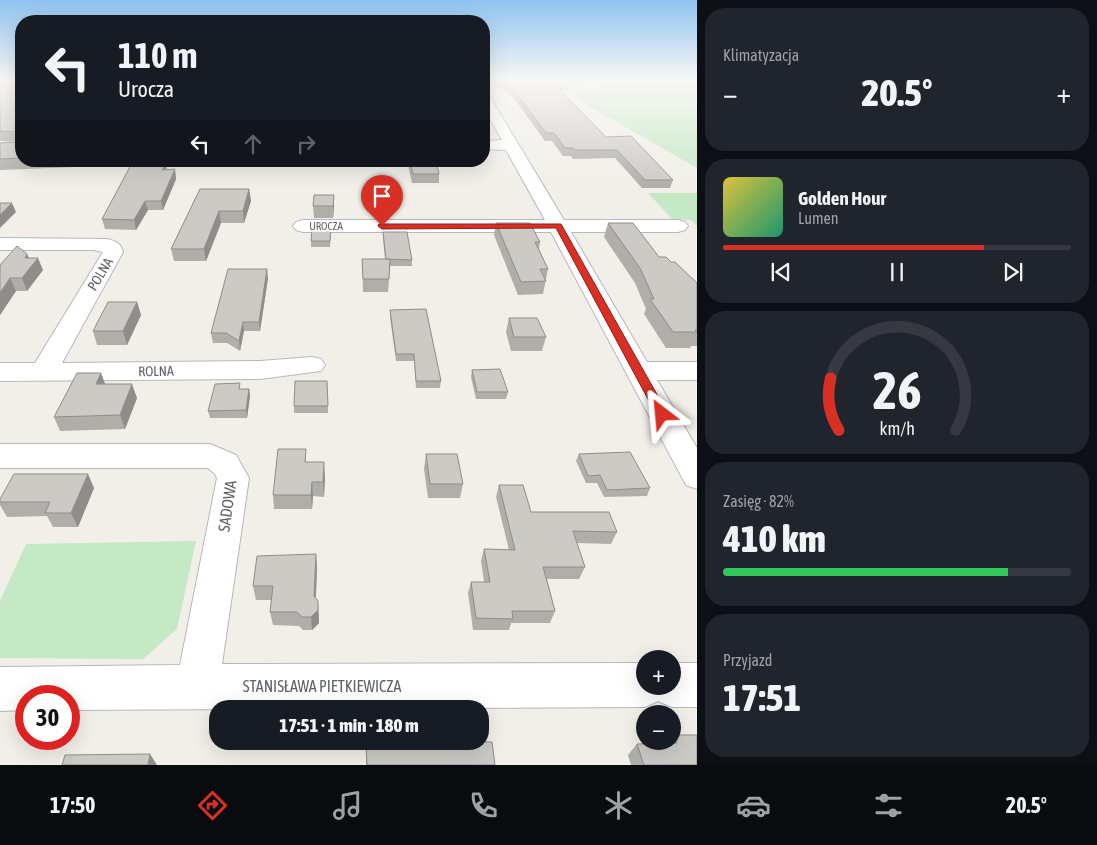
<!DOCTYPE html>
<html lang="pl">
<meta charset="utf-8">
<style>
body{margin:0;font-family:"Asap Condensed",sans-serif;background:#20242c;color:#f1f3f6;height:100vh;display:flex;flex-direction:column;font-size:19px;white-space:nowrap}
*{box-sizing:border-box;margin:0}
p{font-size:16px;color:#9ea1a6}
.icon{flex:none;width:28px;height:28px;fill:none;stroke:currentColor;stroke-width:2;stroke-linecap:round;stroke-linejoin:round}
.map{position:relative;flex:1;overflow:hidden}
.panel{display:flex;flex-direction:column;gap:8px;padding:8px;background:#0d0f14;width:400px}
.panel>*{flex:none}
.guide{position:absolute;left:15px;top:15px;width:475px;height:152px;border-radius:20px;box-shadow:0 5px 20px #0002;background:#171b24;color:#f1f3f6;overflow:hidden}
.controls{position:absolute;left:636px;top:650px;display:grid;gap:10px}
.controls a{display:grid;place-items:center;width:45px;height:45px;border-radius:50%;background:#171b24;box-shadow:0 5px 20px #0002;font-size:25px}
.speed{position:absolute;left:15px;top:685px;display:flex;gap:10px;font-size:25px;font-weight:700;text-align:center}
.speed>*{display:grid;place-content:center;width:65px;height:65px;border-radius:50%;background:#171b24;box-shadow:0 5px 20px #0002;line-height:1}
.speed .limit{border:8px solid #d22;background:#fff;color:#111}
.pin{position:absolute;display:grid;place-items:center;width:42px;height:42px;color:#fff;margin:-51px -21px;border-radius:50% 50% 50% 0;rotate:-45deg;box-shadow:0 0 5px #0007}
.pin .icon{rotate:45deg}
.me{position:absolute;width:55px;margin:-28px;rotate:331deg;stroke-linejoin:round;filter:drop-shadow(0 0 4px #0008)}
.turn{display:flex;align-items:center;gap:18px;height:105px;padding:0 20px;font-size:22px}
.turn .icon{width:65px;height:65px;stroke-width:2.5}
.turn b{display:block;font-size:35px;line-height:42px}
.lanes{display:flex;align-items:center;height:48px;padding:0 20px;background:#0003;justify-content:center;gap:25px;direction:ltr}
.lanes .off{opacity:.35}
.big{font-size:38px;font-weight:800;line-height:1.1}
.panel .tile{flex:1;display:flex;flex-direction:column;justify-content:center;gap:8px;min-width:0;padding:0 18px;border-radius:20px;background:#20242c}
.panel .dial{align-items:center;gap:0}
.dial svg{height:130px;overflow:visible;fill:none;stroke:#363941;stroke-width:7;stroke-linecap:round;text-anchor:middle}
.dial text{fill:#f1f3f6;stroke:none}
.song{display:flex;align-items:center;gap:15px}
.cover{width:60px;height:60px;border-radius:8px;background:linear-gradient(135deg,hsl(50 70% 55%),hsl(160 70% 35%))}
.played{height:5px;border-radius:2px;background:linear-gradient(90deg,#d93025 75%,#363941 75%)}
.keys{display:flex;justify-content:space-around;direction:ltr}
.heat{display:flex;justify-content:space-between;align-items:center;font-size:28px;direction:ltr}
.charge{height:8px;border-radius:4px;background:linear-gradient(90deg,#34c759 82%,#363941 0)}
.trip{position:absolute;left:209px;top:700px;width:280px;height:50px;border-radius:20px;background:#171b24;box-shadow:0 5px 20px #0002;font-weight:800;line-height:50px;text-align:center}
.dock{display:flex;height:80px;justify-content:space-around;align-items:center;background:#090b0e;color:#9ea1a6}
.dock .icon{width:35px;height:35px}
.dock .current{color:#d93025}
.dock b{font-size:22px;color:#f1f3f6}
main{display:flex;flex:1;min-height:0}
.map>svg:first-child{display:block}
</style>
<main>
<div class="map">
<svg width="697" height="765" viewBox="0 0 697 765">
<rect width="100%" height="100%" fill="#f1efe8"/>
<path fill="#c5e8c5" d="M603,80h94v88l-112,-64 -19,-17h32z
M648,193h49v33l-6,-6 -19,-1z
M196,541l-19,88 -34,30 -143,-1v-57l26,-57z"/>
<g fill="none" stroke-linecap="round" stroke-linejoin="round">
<defs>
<path id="street" d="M484,93l6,4 74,123h114l7,2 3,4 -3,4 -7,2h-107l76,130h50v18h-40l40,68v41l-11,-4 -135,-253h-248l-7,-2 -3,-4 3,-4 7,-2h242l-39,-70 -22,-1v-8l18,-1 -18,-32z
M0,238l107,1c8,2 14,4 16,13l-61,111 198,-2 52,-4 9,2 4,6 -4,6 -61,8 -260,2v-18h35l68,-111 -10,-2h-93z
M0,444h210l26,11 13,23 -27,186 423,-1v23h27v-23h25v44h-25l-14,-6 -13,6 -576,3v-14h-43v14l-26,1v-44l180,-2 37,-187 -2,-4 -7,-6h-208z"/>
</defs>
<use href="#street" stroke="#b5b8bc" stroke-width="2"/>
<use href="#street" fill="#fff" fill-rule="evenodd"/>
</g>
<path fill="#afaea9" d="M0,80h21v81h105l-2,4 -124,5v-27l19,-1 -19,-1z
M490,80h94l-1,5h-13l-1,6h-8l45,46 67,43 -3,8h-28l-27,-30 -42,1 -2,-3h-8l-11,-15h-7l-32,-44z
M276,161h45v2l-45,-1z
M407,161h66l-1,4h-35l2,9v9h-27z
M166,163l1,7 8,-1 1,10 -13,31h-15l-12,20 -31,-1 -3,-10z
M200,189h49l2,12 -7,22h-23l-15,38h-32l-3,-12z
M313,206h21l-1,12h-19z
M496,223l44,19 -1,7 9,20 -5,25 -25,1 -24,-60z
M608,223l51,34 12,5 26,21v63h-6l-1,2h-24l-22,-34 2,-5 -11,-26 -31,-46z
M331,228l-1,19h-19v-6z
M383,232l29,28v6h-22l-2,26h-25l-1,-33h23l-2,-20z
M27,254l2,4 14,12 -16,21h-11l-16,24v-50z
M268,278l-8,53h-16l-4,20 -13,-8h-14l-2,-10z
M137,302l4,13 -14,30h-30l-4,-14z
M390,310l51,71 -1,7h-24l-2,-27h-18l-6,-44z
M509,318l37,19 -4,14h-31l-5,-19z
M472,370l36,22 -2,7h-30l-5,-22z
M101,373l4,11 32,14 -12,31 -65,2 -6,-14z
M327,381l1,32h-34v-7z
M241,389h8l1,7 -3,22h-37l-2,-7z
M306,449v13l19,15 -1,20 -11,-1 -1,13h-38l-1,-14z
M426,454l37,30 -3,14h-32l-4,-29z
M579,454l71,34 -3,8 -43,1 -7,-14h-11l-10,-22z
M499,485l32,27 86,20 -6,12 -34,-1 8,24 -6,12h-32l8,32 -5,12h-39l-2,7h-36l-5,-37 3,-11h13l-3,-21 3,-12 25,1 -13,-53z
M94,488l-16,39h-25l-6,-11 -40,1 -7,-12v-6z
M316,554l1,14 -1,30 3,17v8l-7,7h-9l-4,-4 -26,-1 -3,-13 1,-12h-15l-3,-14z
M674,735l23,30h-66l-3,-10 9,-11 29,-1 2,-2h4v-5z
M405,741h60l30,24h-129v-22h39z"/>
<path fill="#8f8d8a" d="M166,163l1,9 -5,-2z
M175,169l1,10 -13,31 -2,-9z
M249,189l2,12 -7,22 -1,-12z
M334,195v11l-1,12v-12z
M145,201l3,9 -12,20 -2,-10z
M12,203l4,9 -16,16v-13z
M219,211l2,12 -15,38 -2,-12z
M27,254l5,12 6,-8 5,12 -16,21 -5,-13 3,-20z
M267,269l1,9 -8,53 -1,-9z
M10,278l6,13 -16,24v-22z
M137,302l4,13 -14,30 -4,-14z
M243,322l1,9 -4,20 -1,-10z
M101,373l5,14 -10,-3z
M132,384l5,14 -12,31 -5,-14z
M249,389l1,7 -3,22 -1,-8z
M324,462l1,15 -1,20 -1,-15z
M88,474l6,14 -16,39 -7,-14z
M312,482l1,14 -1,13 -1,-14z
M316,554l1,14 -2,42 -1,-14z
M318,601l1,22 -7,7 -1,-13z
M150,754l7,11h-9z"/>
<path fill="#cccac5" stroke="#8f8d8a" d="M0,80h21v78l-21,1v-16l19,-1v-10l-19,-1z
M500,80h66l5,4h-17l52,53 25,-1 42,44h-28l-28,-30h-42l-2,-2h-8l-11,-15h-8l-32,-43z
M410,161h26l3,13h-26z
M132,163h34l-4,7 13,-1 -14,32h-16l-11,19 -32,-1z
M200,189h49l-6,22h-24l-15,38h-33z
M314,195h20l-1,11h-20z
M0,203h12l-12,12z
M496,223h34l10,19h-5l13,27h-8l6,12 -25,1z
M608,223h25l26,34h7l5,5h4l22,21v47h-2l2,2h-24l-23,-33h4l-14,-31z
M312,228h19l-1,13h-19z
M383,232h24l5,28 -26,-1z
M17,246l10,8 -2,4h13l-16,20h-12l-10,15v-28z
M362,259h28l-1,20h-26z
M228,269h39l-8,53h-16l-4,19 -13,-8h-15z
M108,302h29l-14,29h-30z
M426,309l15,72h-25l-2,-27h-18l-6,-44z
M509,318h28l9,19h-32z
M500,369l8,23h-31l-5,-22z
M77,373h24l-5,11h36l-12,31 -66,2z
M295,381h32l1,25h-34z
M240,383l-1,6h10l-3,21 -38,1 7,-27z
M278,449h28l-1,13h19l-1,20h-11l-1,13h-38z
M630,452l20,36 -43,2 -7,-15 -12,1 -9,-22z
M426,454h31l6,30h-33z
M14,474h74l-17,39h-26l5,-11h-50v-3z
M499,485h24l8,27h78l8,20 -44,-1 12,36h-42l12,44h-43l1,8 -37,-1 -5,-36h19l-6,-33 31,1z
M316,554l-2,42 4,5v9l-7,7h-9l-5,-5h-27l3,-26h-20l4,-30z
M674,735h23v30h-53l-7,-21 40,-1z
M407,741h58l27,1 3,23h-128l-1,-22h41z
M150,754l-2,11h-86l3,-10z"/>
<linearGradient id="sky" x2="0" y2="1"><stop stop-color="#8fc3f1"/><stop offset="0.43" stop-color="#f9f8f5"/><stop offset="1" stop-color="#f9f8f5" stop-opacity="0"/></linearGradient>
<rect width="697" height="187" fill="url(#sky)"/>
<path fill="#d93025" stroke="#8d1f18" d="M379,224h182l107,190 -2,3h-9l-1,-3 -100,-186 -174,1 -4,-3z"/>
<g text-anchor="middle" stroke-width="4" stroke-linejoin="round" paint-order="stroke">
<g font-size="11" fill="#5f6368" stroke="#fff">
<text x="326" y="230">UROCZA</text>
</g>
<g font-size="14" fill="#5f6368" stroke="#fff">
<text transform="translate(100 274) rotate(-59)" y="5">POLNA</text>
<text transform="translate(156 371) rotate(-1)" y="5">ROLNA</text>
</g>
<g font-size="16" fill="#5f6368" stroke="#fff">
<text transform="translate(227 506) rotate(-82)" y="6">SADOWA</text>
<text x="322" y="692">STANISŁAWA PIETKIEWICZA</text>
</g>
</g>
</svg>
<div class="controls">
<a>+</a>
<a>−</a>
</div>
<div class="speed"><div class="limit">30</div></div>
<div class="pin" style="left:382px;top:226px;background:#d93025"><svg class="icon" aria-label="arrive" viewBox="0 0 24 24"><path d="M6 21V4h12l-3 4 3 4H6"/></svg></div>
<svg class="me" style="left:662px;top:414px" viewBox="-20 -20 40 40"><path d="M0-17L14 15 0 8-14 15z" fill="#d93025" stroke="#fff" stroke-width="4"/></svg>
<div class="trip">17:51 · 1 min · 180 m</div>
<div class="guide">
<div class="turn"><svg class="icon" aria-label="left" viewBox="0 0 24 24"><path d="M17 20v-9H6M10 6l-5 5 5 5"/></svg><div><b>110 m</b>Urocza</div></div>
<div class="lanes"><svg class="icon" aria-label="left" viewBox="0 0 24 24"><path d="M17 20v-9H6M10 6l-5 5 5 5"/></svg><svg class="icon off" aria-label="ahead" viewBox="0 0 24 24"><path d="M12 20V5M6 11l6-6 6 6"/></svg><svg class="icon off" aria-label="right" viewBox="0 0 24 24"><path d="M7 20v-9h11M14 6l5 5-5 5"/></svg></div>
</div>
</div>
<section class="panel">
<div class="tile"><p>Klimatyzacja</p>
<div class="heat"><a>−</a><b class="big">20.5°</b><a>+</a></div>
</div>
<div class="tile">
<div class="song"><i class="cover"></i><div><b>Golden Hour</b><p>Lumen</p></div></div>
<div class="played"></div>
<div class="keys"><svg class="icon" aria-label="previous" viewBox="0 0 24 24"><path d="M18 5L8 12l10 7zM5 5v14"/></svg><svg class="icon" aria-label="pause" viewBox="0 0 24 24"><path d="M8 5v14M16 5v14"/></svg><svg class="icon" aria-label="next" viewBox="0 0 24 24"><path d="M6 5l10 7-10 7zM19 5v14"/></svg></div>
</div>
<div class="tile dial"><svg viewBox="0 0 100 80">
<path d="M14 69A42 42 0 1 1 86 69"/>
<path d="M14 69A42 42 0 0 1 9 37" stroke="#d93025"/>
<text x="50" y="56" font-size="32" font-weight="700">26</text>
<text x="50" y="72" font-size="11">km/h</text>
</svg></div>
<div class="tile"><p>Zasięg · 82%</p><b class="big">410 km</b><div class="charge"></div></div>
<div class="tile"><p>Przyjazd</p><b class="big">17:51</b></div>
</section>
</main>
<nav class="dock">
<b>17:50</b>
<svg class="icon current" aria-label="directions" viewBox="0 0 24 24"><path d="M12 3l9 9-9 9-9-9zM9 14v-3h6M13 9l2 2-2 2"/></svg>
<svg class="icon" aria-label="music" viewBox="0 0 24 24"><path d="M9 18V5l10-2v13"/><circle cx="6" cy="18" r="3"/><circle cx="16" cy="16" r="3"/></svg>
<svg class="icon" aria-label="phone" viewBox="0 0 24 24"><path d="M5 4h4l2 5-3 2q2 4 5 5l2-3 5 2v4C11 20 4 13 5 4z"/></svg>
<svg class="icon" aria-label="climate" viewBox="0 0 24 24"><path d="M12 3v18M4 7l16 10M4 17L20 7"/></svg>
<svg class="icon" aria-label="car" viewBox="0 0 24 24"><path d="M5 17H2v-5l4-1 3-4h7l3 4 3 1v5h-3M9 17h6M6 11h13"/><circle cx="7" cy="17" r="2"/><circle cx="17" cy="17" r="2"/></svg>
<svg class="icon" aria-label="filters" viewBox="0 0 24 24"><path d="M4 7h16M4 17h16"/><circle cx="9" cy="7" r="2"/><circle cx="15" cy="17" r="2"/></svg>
<b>20.5°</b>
</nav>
